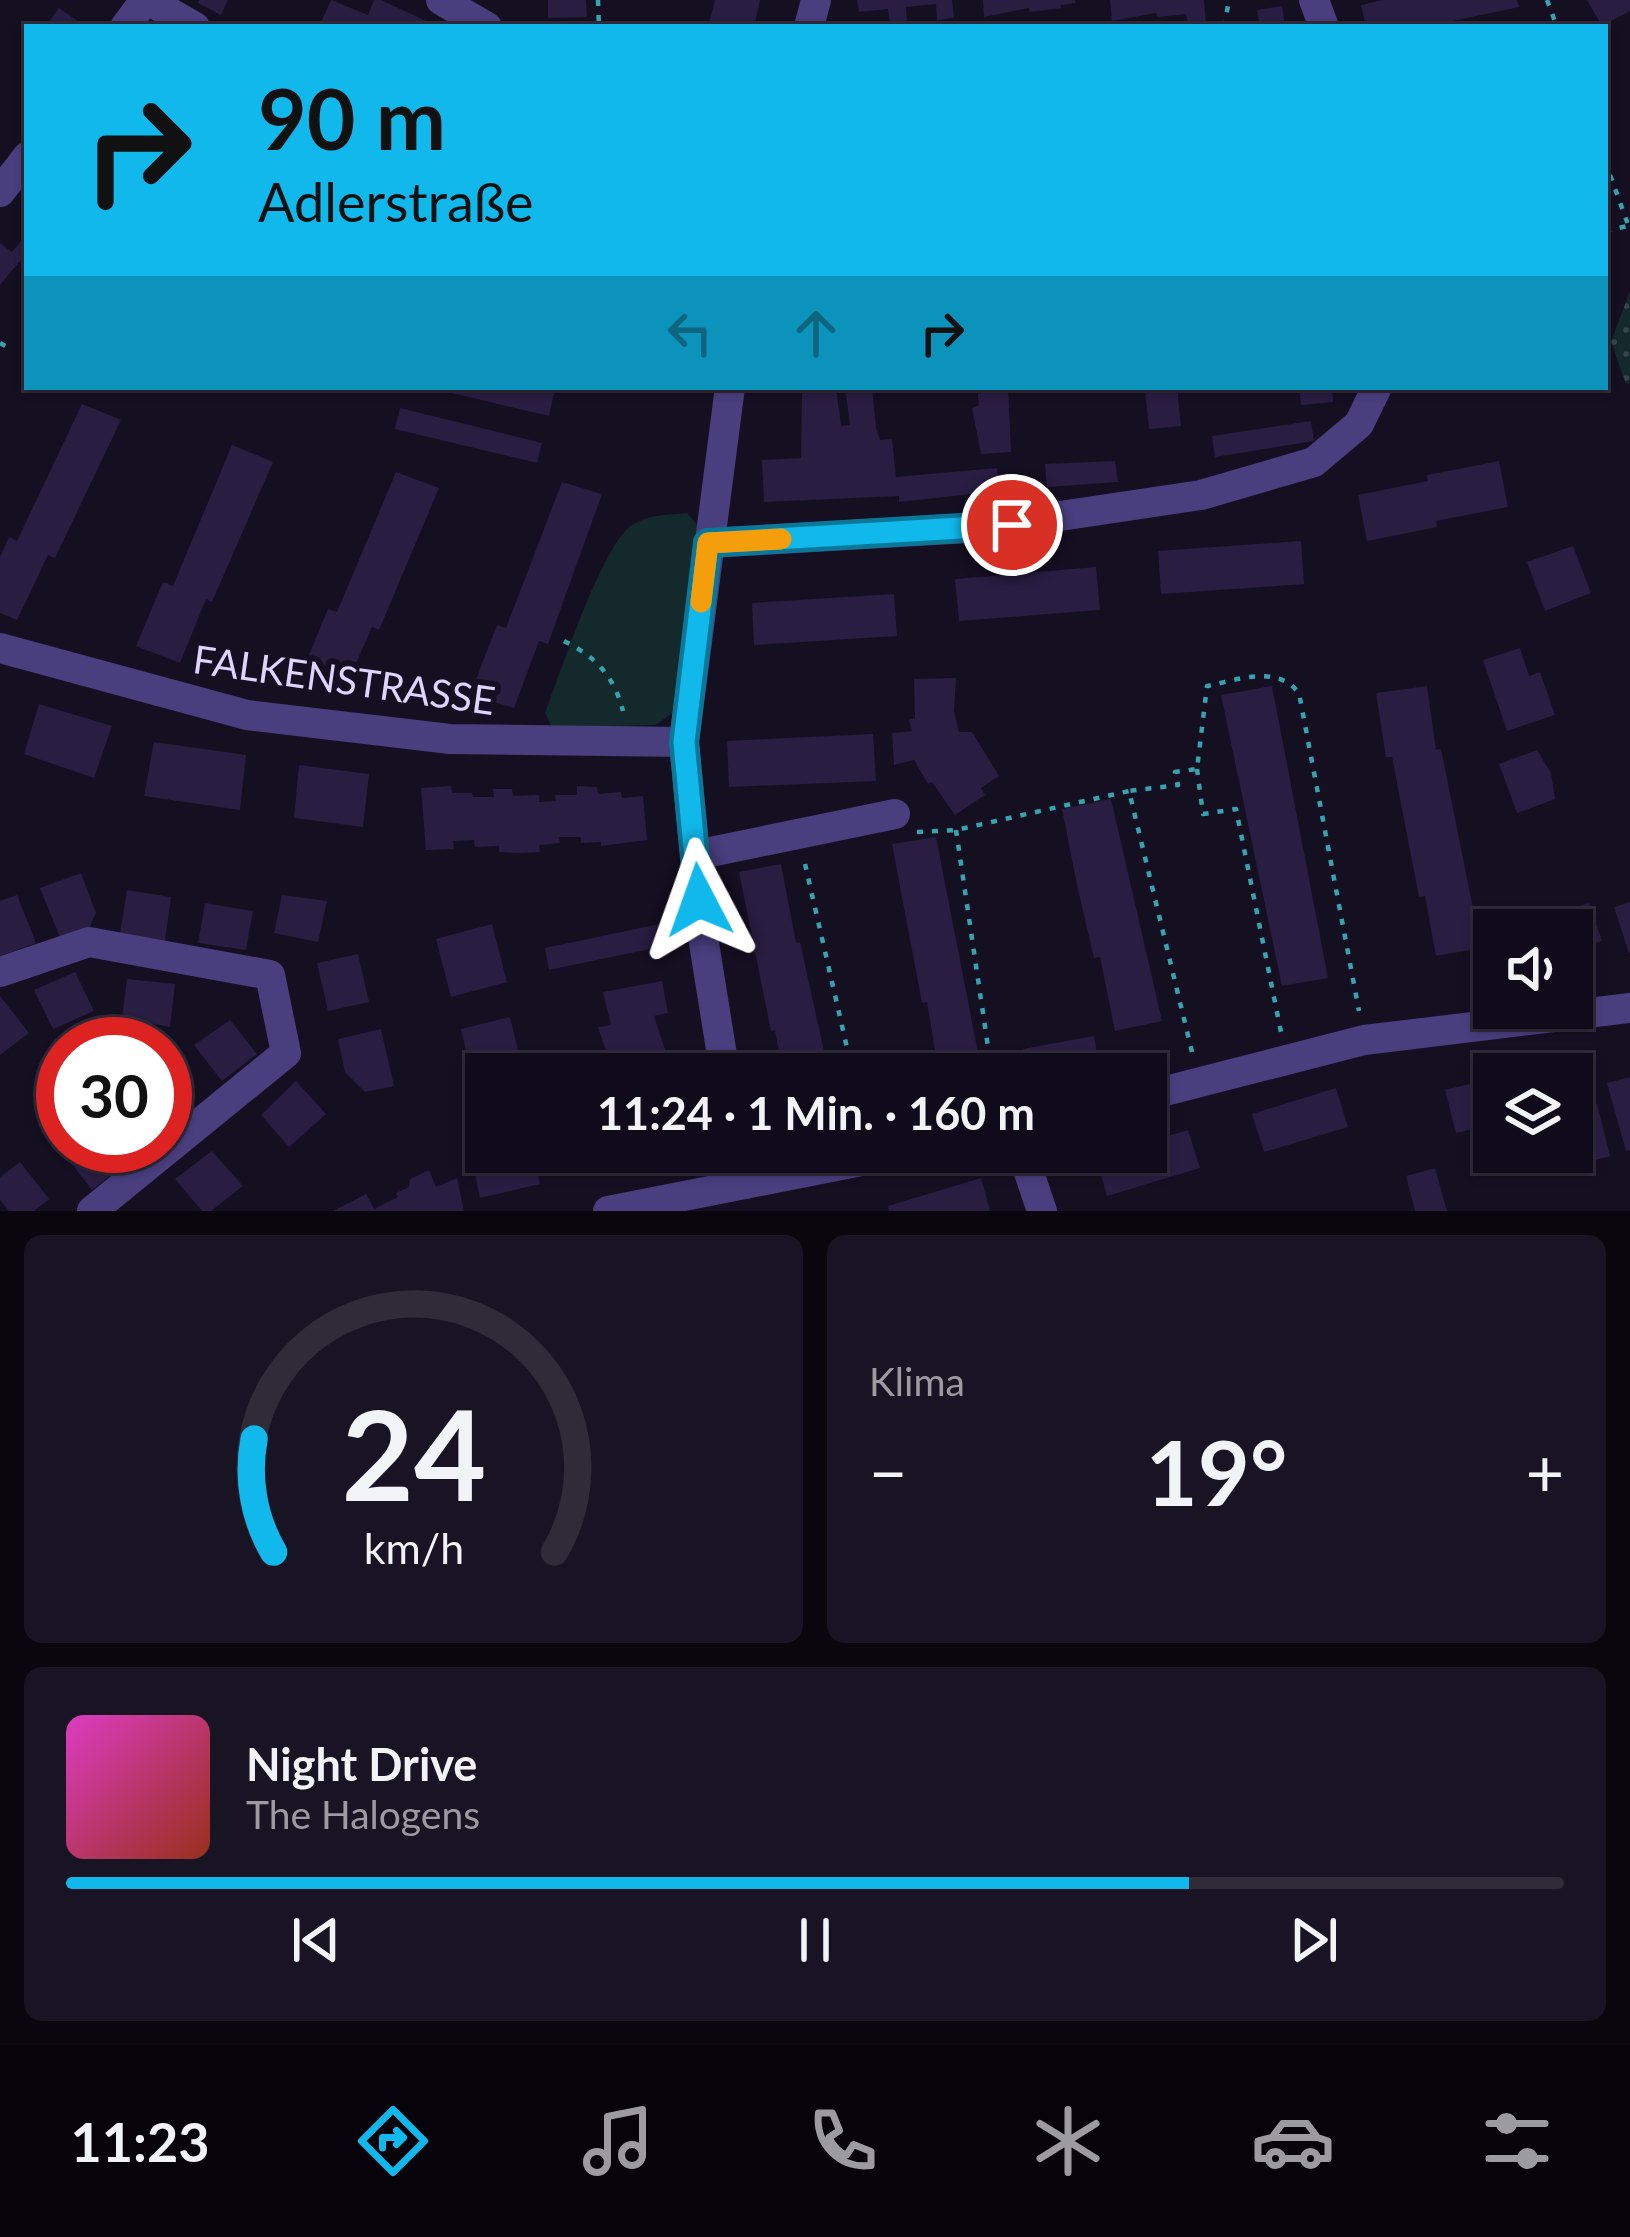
<!DOCTYPE html>
<html lang="de">
<meta charset="utf-8">
<style>
body{margin:0;font-family:Lato,sans-serif;background:#191423;color:#f1f3f6;height:100vh;display:flex;flex-direction:column;font-size:45px;white-space:nowrap}
*{box-sizing:border-box;margin:0}
p{font-size:39px;color:#9c9ba2}
.icon{flex:none;width:66px;height:66px;fill:none;stroke:currentColor;stroke-width:2;stroke-linecap:round;stroke-linejoin:round}
.map{position:relative;height:1211px;overflow:hidden}
.sheet{display:flex;flex-direction:column;gap:24px;padding:24px;background:#09060e;flex:1}
.sheet>*{flex:none}
.hud{position:absolute;left:24px;top:24px;width:1584px;height:366px;border-radius:0px;box-shadow:0 3px 9px #0004,0 0 0 3px #302b39;background:#10b8ec;color:#111;overflow:hidden}
.fabs{position:absolute;left:1473px;top:909px;display:grid;gap:24px}
.fabs a{display:grid;place-items:center;width:120px;height:120px;border-radius:0px;background:#100b1a;box-shadow:0 3px 9px #0004,0 0 0 3px #302b39;font-size:60px}
.speed{position:absolute;left:36px;top:1017px;display:flex;gap:24px;font-size:60px;font-weight:700;text-align:center}
.speed>*{display:grid;place-content:center;width:156px;height:156px;border-radius:50%;background:#100b1a;box-shadow:0 3px 9px #0004,0 0 0 3px #302b39;line-height:1}
.speed .limit{border:18px solid #d22;background:#fff;color:#111}
.pin{position:absolute;display:grid;place-items:center;width:102px;height:102px;color:#fff;margin:-51px;border:6px solid #fff;border-radius:50%;box-shadow:0 3px 12px #0007}
.me{position:absolute;width:132px;margin:-66px;rotate:356deg;stroke-linejoin:round;filter:drop-shadow(0 0 9px #0008)}
.turn{display:flex;align-items:center;gap:42px;height:252px;padding:0 36px;font-size:54px}
.turn .icon{width:156px;height:156px;stroke-width:2.5}
.turn b{display:block;font-size:84px;line-height:102px}
.lanes{display:flex;align-items:center;height:114px;padding:0 36px;background:#0003;justify-content:center;gap:60px;direction:ltr}
.lanes .off{opacity:.35}
.big{font-size:90px;font-weight:700;line-height:1.1}
.sheet .card{flex:1;display:flex;flex-direction:column;justify-content:center;gap:18px;min-width:0;padding:0 42px;border-radius:18px;background:#191423}
.sheet .dial{align-items:center;gap:0}
.dial svg{height:312px;overflow:visible;fill:none;stroke:#302b39;stroke-width:7;stroke-linecap:round;text-anchor:middle}
.dial text{fill:#f1f3f6;stroke:none}
.song{display:flex;align-items:center;gap:36px}
.cover{width:144px;height:144px;border-radius:18px;background:linear-gradient(135deg,hsl(310 70% 55%),hsl(10 70% 35%))}
.played{height:12px;border-radius:6px;background:linear-gradient(90deg,#10b8ec 75%,#302b39 75%)}
.keys{display:flex;justify-content:space-around;direction:ltr}
.heat{display:flex;justify-content:space-between;align-items:center;font-size:66px;direction:ltr}
.sheet .tiles{flex:1;display:grid;gap:24px;grid-template-columns:1fr 1fr}
.card:last-child{grid-column:span 2}
.trip{position:absolute;left:465px;top:1053px;width:702px;height:120px;border-radius:0px;background:#100b1a;box-shadow:0 3px 9px #0004,0 0 0 3px #302b39;font-weight:700;line-height:120px;text-align:center}
.menu{display:flex;height:192px;justify-content:space-around;align-items:center;background:#06040a;color:#9c9ba2}
.menu .icon{width:84px;height:84px}
.menu .active{color:#10b8ec}
.menu b{font-size:54px;color:#f1f3f6}
.map>svg:first-child{display:block}
</style>
<div class="map">
<svg width="1630" height="1211" viewBox="0 0 1630 1211">
<defs>
<pattern id="park-dots" width="8" height="8" patternUnits="userSpaceOnUse" patternTransform="scale(3)"><rect width="8" height="8" fill="#13292c"/><path d="M2 2h.1M6 6h.1" fill="none" stroke="#35474c" stroke-width="1.8" stroke-linecap="round"/></pattern>
</defs>
<rect width="100%" height="100%" fill="#150f22"/>
<path fill="#13292c" d="M687,513l12,14 -23,183 -20,15 -104,3 -7,-15c15,-38 57,-169 87,-188 17,-11 36,-10 55,-12z"/>
<path fill="url(#park-dots)" d="M1630,291v92l-4,1 -15,-42z"/>
<path fill="#291d42" d="M199,0h29l-7,15 -23,-12z
M331,0l37,15 6,-15h7l58,27h-120z
M548,0h38l1,17 -39,1z
M715,0h45l-6,27h-46z
M857,0h95l2,18 -17,2 -1,-16 -30,3 1,16 -17,2 -2,-16 -29,3z
M983,0h92v3l-14,2v3l-31,4 -1,-4 -45,9z
M1110,0h94l2,23 -18,2 -2,-11 -29,3 -1,-4 -44,8z
M1383,0h134l2,7 -76,16 1,4h-78l-5,-22z
M1587,0h43v11l-28,15z
M1282,6l3,21h-25l-3,-17z
M59,8l20,14 -3,5h-31z
M24,237l3,3v26l-7,-5 -20,24v-42l12,9z
M426,387h103l25,6 -5,23z
M802,387h34l5,39 9,-1 -5,-38h27l4,41 4,12 12,-1 4,38 101,-9 2,23 -100,11v-6l-135,6 -2,-42 39,-2z
M977,387h31l3,65 -30,2 -9,-46 7,-3z
M1148,387h29l4,39 -32,3 -4,-39z
M1299,387h33l1,15 -32,3z
M82,404l39,16 -66,138 -7,-3 -31,65 -17,-7v-56l9,-20 8,4z
M400,408l142,35 -5,20 -142,-34z
M1311,421l3,20 -99,16 -3,-21z
M232,445l41,17 -61,140 -6,-3 -26,64 -44,-17 27,-64 10,4z
M1115,461l3,21 -71,5 -2,-23z
M1499,461l9,46 -72,14 1,6 -70,14 -9,-46 70,-14 -1,-6z
M396,472l43,16 -60,142 -7,-3 -27,61 -43,-16 26,-63 9,3z
M562,482l40,12 -54,150 -9,-3 -25,67 -44,-13 27,-70 9,3z
M1301,541l3,43 -143,10 -3,-43z
M1573,546l18,47 -46,18 -18,-49z
M1096,567l4,43 -141,11 -4,-42z
M894,594l3,42 -143,9 -2,-42z
M1520,648l9,28 11,-4 15,43 -48,16 -24,-71z
M956,678l-2,33 5,21h13l27,44 -18,12 4,7 -30,20 -23,-33 -4,2 -14,-24 -20,5 -2,-32 20,-2 -3,-11 6,-2 -1,-39z
M1272,686l56,292 -46,8 -61,-291z
M1427,686l9,64 5,-1 40,199 -45,8 -11,-60 -6,1 -27,-140h-6l-10,-64z
M39,704l73,22 -18,52 -70,-24z
M873,734l3,47 -147,6 -2,-46z
M154,742l92,13 -6,55 -96,-14z
M1537,750l14,23 4,26 -38,14 -18,-49z
M299,765l70,9 -6,53 -69,-9z
M451,786l1,7h20l1,4h21l-1,-8h19l1,7 26,-1v7l17,-1 -1,-6h22v-9l20,1 1,7 23,-2 1,6 21,-2 4,44 -46,6v-4l-20,1v-6h-22l1,6 -21,2 1,7 -23,1 -18,-1v-6l-24,1 -1,-7 -21,1 1,8 -28,1 -5,-62z
M1111,799l51,222 -47,10 -15,-74 -6,1 -17,-73 -15,-76z
M936,837l45,231 -39,6h-3l-12,-72 -5,1 -30,-159z
M781,864l15,79 4,-1 29,132h-46l-8,-44 -4,1 -32,-159z
M81,873l15,40 -7,15 -29,9 -20,-49z
M127,890l44,7 -6,44 -45,-8z
M17,895l19,48 -36,13v-55z
M282,895l45,6 -9,41 -44,-9z
M1630,902v51h-1l-15,-46z
M205,903l48,8 -7,39 -48,-7z
M1589,903l13,38 -30,10v-21h-35l-3,-9z
M664,923l5,22 -120,25 -4,-22z
M492,924l15,58 -56,15 -15,-58z
M358,954l11,48 -41,9 -11,-48z
M75,972l19,39 -41,18 -19,-39z
M127,979l48,5 -5,43 -48,-9z
M662,981l6,32 -14,3 19,58h-59l-16,-47 13,-2 -8,-33z
M0,996l29,37 -29,22z
M510,1017l12,51 -36,6 -13,6 -12,-51z
M230,1020l27,34 -35,27 -28,-36z
M381,1029l13,57 -29,6 -20,-20 -7,-33z
M1094,1036l4,24 -70,13 -5,-24z
M1630,1077v73l-4,1 -19,-68z
M1494,1078v46l-38,9 -11,-43z
M165,1081l24,29 -24,19z
M296,1081l30,33 -37,33 -28,-32z
M1336,1088l12,39 -84,25 -12,-38z
M1587,1089l4,17 6,-2 13,52 -17,5 -7,-29 -14,3v-42z
M1188,1130l12,38 -93,28 -11,-39 18,-5h32v-10z
M486,1142v10h48l6,32 -60,14 -11,-52z
M77,1146h46l9,12 -40,32 -27,-35z
M212,1151l31,35 -32,25h-9l-27,-32z
M627,1152h54l4,13 -54,10z
M20,1162l29,37 -15,12h-25l-9,-11v-23z
M1435,1168l12,43h-32l-9,-35z
M429,1170l7,17 21,-9 7,33h-131l33,-17 8,15 24,-12 -2,-4 13,-6 1,-8z
M981,1178l9,33h-101l-1,-5z"/>
<g fill="none" stroke-linecap="round" stroke-linejoin="round">
<path stroke="#37a4ad" stroke-width="4.5" stroke-dasharray="6 9" stroke-linecap="butt" d="M598,0l1,27
M1547,0l10,27
M1224,27l5,-27
M1605,161l25,69
M1605,231l23,-5
M0,343l12,7
M564,641c32,16 50,35 59,70
M1197,769l6,45 33,-5 45,223
M956,830l36,244
M917,832l39,-2 173,-39
M805,864l48,210
M1192,1052l-63,-261 49,-6 -3,-13 22,-3 10,-83c31,-6 69,-22 92,7l60,318"/>
<path stroke="#493e7e" stroke-width="30" d="M148,0l47,27
M441,0l46,27
M1314,0l10,27
M125,27l20,-27
M809,27l7,-27
M0,192l27,-35
M708,543l279,-16 214,-32 113,-33 45,-38 18,-37
M0,648l247,67 203,24 234,3
M696,855l199,-41
M0,972l89,-30 181,33 16,78 -194,158
M725,1074l-22,-137 -19,-195 46,-355
M1146,1096l218,-56 266,-32
M740,1152l6,32
M1022,1152l20,59
M608,1211l299,-59"/>
</g>
<g fill="none" stroke-linecap="round" stroke-linejoin="round">
<defs>
<path id="route" d="M699,900l-15,-158 24,-199 304,-18"/>
</defs>
<use href="#route" stroke="#0a7899" stroke-width="30"/>
<use href="#route" stroke="#10b8ec" stroke-width="21"/>
<path stroke="#f59e0b" stroke-width="21" d="M701,602l7,-59 73,-4"/>
</g>
<g text-anchor="middle" stroke-width="12" stroke-linejoin="round" paint-order="stroke">
<g font-size="39" fill="#ded4fc" stroke="#150f22">
<text transform="translate(344 680) rotate(8)" y="14">FALKENSTRASSE</text>
</g>
</g>
</svg>
<div class="fabs">
<a><svg class="icon" aria-label="sound" viewBox="0 0 24 24"><path d="M4 9h4l5-4v14l-5-4H4zM17 9q2 3 0 6"/></svg></a>
<a><svg class="icon" aria-label="layers" viewBox="0 0 24 24"><path d="M12 4l9 5-9 5-9-5zM3 14l9 5 9-5"/></svg></a>
</div>
<div class="speed"><div class="limit">30</div></div>
<div class="pin" style="left:1012px;top:525px;background:#d93025"><svg class="icon" aria-label="arrive" viewBox="0 0 24 24"><path d="M6 21V4h12l-3 4 3 4H6"/></svg></div>
<svg class="me" style="left:699px;top:900px" viewBox="-20 -20 40 40"><path d="M0-17L14 15 0 8-14 15z" fill="#10b8ec" stroke="#fff" stroke-width="4"/></svg>
<div class="trip">11:24 · 1 Min. · 160 m</div>
<div class="hud">
<div class="turn"><svg class="icon" aria-label="right" viewBox="0 0 24 24"><path d="M7 20v-9h11M14 6l5 5-5 5"/></svg><div><b>90 m</b>Adlerstraße</div></div>
<div class="lanes"><svg class="icon off" aria-label="left" viewBox="0 0 24 24"><path d="M17 20v-9H6M10 6l-5 5 5 5"/></svg><svg class="icon off" aria-label="ahead" viewBox="0 0 24 24"><path d="M12 20V5M6 11l6-6 6 6"/></svg><svg class="icon" aria-label="right" viewBox="0 0 24 24"><path d="M7 20v-9h11M14 6l5 5-5 5"/></svg></div>
</div>
</div>
<section class="sheet">
<div class="tiles">
<div class="card dial"><svg viewBox="0 0 100 80">
<path d="M14 69A42 42 0 1 1 86 69"/>
<path d="M14 69A42 42 0 0 1 9 40" stroke="#10b8ec"/>
<text x="50" y="56" font-size="32" font-weight="700">24</text>
<text x="50" y="72" font-size="11">km/h</text>
</svg></div>
<div class="card"><p>Klima</p>
<div class="heat"><a>−</a><b class="big">19°</b><a>+</a></div>
</div>
<div class="card">
<div class="song"><i class="cover"></i><div><b>Night Drive</b><p>The Halogens</p></div></div>
<div class="played"></div>
<div class="keys"><svg class="icon" aria-label="previous" viewBox="0 0 24 24"><path d="M18 5L8 12l10 7zM5 5v14"/></svg><svg class="icon" aria-label="pause" viewBox="0 0 24 24"><path d="M8 5v14M16 5v14"/></svg><svg class="icon" aria-label="next" viewBox="0 0 24 24"><path d="M6 5l10 7-10 7zM19 5v14"/></svg></div>
</div>
</div>
</section>
<nav class="menu">
<b>11:23</b>
<svg class="icon active" aria-label="directions" viewBox="0 0 24 24"><path d="M12 3l9 9-9 9-9-9zM9 14v-3h6M13 9l2 2-2 2"/></svg>
<svg class="icon" aria-label="music" viewBox="0 0 24 24"><path d="M9 18V5l10-2v13"/><circle cx="6" cy="18" r="3"/><circle cx="16" cy="16" r="3"/></svg>
<svg class="icon" aria-label="phone" viewBox="0 0 24 24"><path d="M5 4h4l2 5-3 2q2 4 5 5l2-3 5 2v4C11 20 4 13 5 4z"/></svg>
<svg class="icon" aria-label="climate" viewBox="0 0 24 24"><path d="M12 3v18M4 7l16 10M4 17L20 7"/></svg>
<svg class="icon" aria-label="car" viewBox="0 0 24 24"><path d="M5 17H2v-5l4-1 3-4h7l3 4 3 1v5h-3M9 17h6M6 11h13"/><circle cx="7" cy="17" r="2"/><circle cx="17" cy="17" r="2"/></svg>
<svg class="icon" aria-label="filters" viewBox="0 0 24 24"><path d="M4 7h16M4 17h16"/><circle cx="9" cy="7" r="2"/><circle cx="15" cy="17" r="2"/></svg>
</nav>
